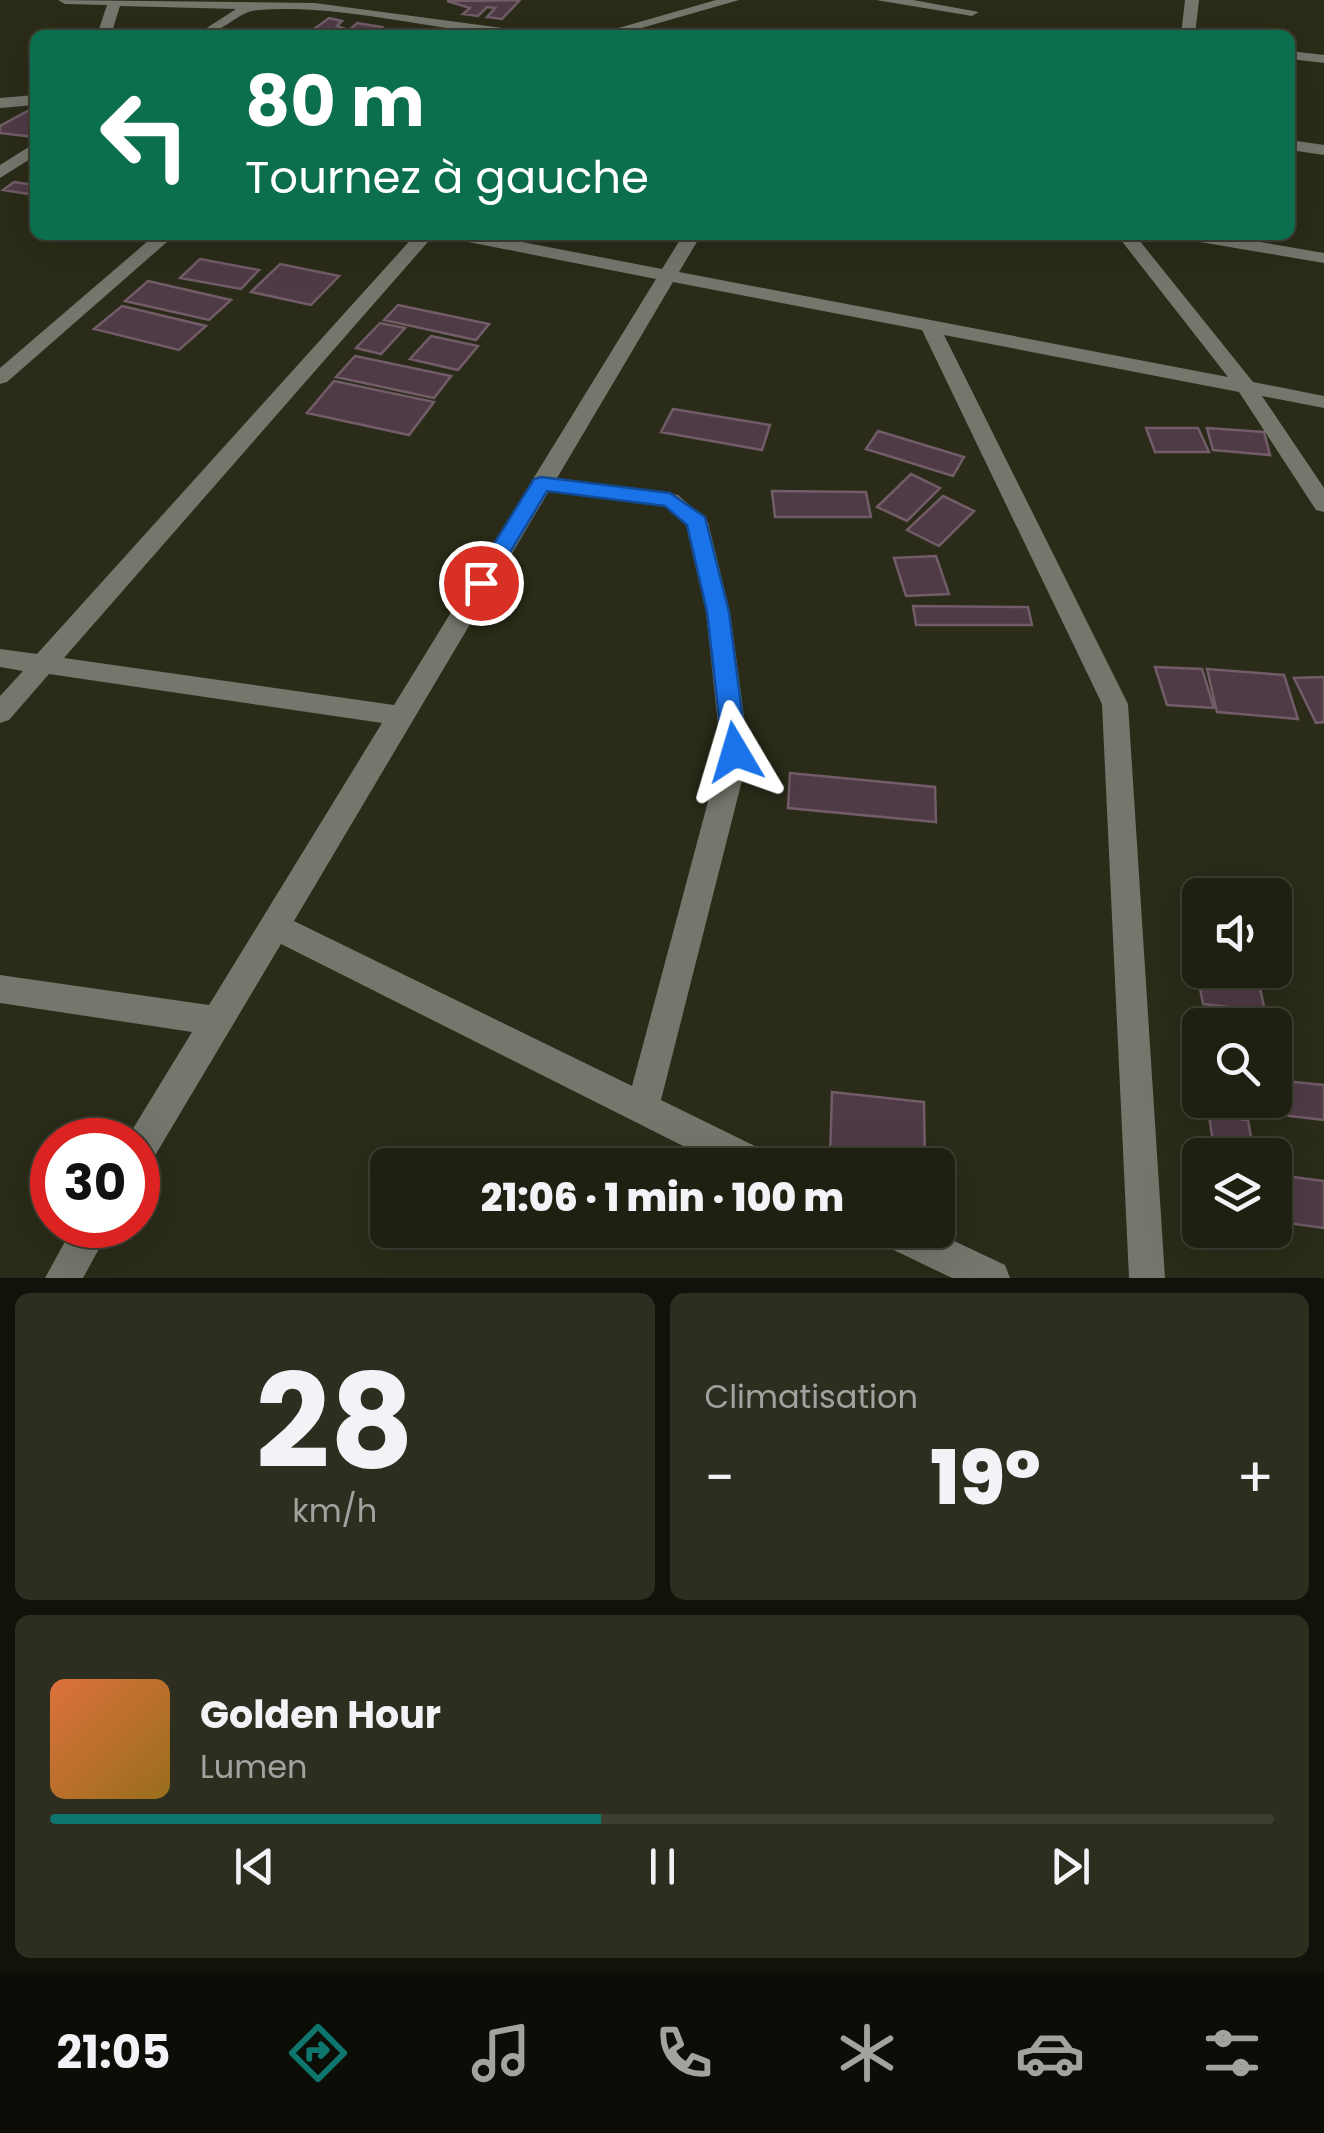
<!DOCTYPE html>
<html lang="fr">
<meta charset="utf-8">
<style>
body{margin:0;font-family:Poppins,sans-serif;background:#2d2d20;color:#f1f3f6;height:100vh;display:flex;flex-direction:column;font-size:38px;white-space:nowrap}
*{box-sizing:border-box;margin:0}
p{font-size:32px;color:#a2a39f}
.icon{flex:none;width:55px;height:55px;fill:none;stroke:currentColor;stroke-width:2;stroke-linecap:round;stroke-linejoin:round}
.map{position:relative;height:1278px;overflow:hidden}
.panel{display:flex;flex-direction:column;gap:15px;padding:15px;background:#12120a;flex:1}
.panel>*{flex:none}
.hud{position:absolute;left:30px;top:30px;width:1265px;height:210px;border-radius:15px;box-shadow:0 10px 40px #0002,0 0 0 2px #3d3e32;background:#0b6e4f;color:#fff;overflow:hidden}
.fabs{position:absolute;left:1182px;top:878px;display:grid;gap:20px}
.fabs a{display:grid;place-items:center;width:110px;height:110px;border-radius:15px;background:#202012;box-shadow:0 10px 40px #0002,0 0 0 2px #3d3e32;font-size:50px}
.speed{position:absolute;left:30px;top:1118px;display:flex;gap:20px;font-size:50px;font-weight:700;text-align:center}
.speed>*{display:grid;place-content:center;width:130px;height:130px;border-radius:50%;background:#202012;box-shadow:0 10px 40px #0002,0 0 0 2px #3d3e32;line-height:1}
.speed .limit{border:15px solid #d22;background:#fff;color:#111}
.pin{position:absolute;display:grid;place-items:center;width:85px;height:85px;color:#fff;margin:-42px;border:5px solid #fff;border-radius:50%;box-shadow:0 2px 10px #0007}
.me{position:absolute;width:110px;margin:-55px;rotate:353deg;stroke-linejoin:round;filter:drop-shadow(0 0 8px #0008)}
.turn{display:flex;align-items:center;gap:35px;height:210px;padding:0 50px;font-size:45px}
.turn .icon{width:130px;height:130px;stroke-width:2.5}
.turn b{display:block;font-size:70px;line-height:85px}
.big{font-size:75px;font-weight:800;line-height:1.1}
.panel .card{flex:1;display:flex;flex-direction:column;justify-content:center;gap:15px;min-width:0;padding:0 35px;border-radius:15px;background:#2d2d20}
.panel .dial{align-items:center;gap:0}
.dial b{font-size:130px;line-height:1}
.song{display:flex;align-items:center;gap:30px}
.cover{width:120px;height:120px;border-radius:15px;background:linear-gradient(135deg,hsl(20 70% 55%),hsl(40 70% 35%))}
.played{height:10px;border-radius:5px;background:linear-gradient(90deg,#0f766e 45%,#3d3e32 45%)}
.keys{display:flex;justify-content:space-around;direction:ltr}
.heat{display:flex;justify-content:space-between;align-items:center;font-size:55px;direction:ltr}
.panel .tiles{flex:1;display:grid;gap:15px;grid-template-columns:1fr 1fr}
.card:last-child{grid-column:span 2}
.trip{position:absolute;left:370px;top:1148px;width:585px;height:100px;border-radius:15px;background:#202012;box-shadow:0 10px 40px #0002,0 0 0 2px #3d3e32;font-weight:800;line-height:100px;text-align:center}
.tabs{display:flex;height:160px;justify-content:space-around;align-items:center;background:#0d0d07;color:#a2a39f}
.tabs .icon{width:70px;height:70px}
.tabs .active{color:#0f766e}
.tabs b{font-size:45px;color:#f1f3f6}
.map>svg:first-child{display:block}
</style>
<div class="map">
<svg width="1324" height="1278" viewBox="0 0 1324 1278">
<rect width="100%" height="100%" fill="#2a2b18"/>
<path fill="#4f3b46" stroke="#715c67" stroke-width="2.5" d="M520,0l-18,19 -15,-2 8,-9 -8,-1 -9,9 -15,-2 7,-6 -23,-7z
M329,18l13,3 -5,5 11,4 -7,5h-35z
M357,23l25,4 -9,8 -26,-3z
M35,107v30l-35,-4v-7z
M14,182l21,3v10l-32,-5z
M200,259l59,11 -18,19 -61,-11z
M280,264l59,12 -28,29 -60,-13z
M148,281l83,19 -22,20 -84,-19z
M398,305l91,19 -13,16 -92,-20z
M122,306l84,20 -27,24 -85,-21z
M380,323l25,5 -24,26 -25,-6z
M431,336l47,10 -20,24 -48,-11z
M355,356l96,20 -17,22 -98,-21z
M334,381l100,21 -25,33 -102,-22z
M673,409l97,16 -8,25 -101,-18z
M1146,428h52l11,24h-54z
M1207,428l57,4 6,23 -57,-5z
M878,431l86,26 -11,19 -87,-27z
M911,474l29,14 -33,33 -30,-14z
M772,491l94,1 5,25h-96z
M943,496l31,15 -35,35 -32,-16z
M936,556l13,38 -43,2 -12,-38z
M913,606l115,1 4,18h-116z
M1155,667l47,2 12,39 -47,-3z
M1207,669l77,6 14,44 -81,-7z
M1324,677v45l-8,1 -22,-45z
M790,773l145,14 1,35 -148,-14z
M1192,947l8,1v22h56l9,41 -62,-7z
M1201,1013l26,2 2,10h-26z
M1275,1080l49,5v35l-79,-9 -2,-11h32z
M832,1092l92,10 1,63 -95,-9z
M1209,1116l39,4 6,35h-39z
M1278,1175l46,6v47l-37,-5z"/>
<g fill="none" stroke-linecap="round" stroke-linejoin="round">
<path fill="#75766c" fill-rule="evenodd" d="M58,0l257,3 209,28 7,4c-91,0 -181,-32 -272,-25 -23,1 -35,25 -63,25l40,-26 -116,-3 -9,29h-14l10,-30 -42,-1z
M716,0h23l-122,35h-23z
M876,0h37l66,12 -7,4z
M1185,0h14l-4,35h-14z
M1290,51l34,4v8l-34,-4z
M35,95v10l-35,3v-10z
M1290,140l34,5v10l-34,-5z
M35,143v13l-35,22v-13z
M155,235h20l-168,147 -7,2v-16z
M415,235h19l-370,423 330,47 262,-426 -198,-39 -9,-5h37l176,34 21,-34h18l-22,37 549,105 -111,-142h18l118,147 71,14v12l-62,-12 62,92v24l-8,-2 -77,-118 -295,-57 184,369 37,574h-36l-27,-574 -180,-374 -249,-48 -116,196 121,17 30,27 22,90 19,141 -88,347 108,53 5,12h-53l-440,-221 -131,220 -12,5v-29h-12l66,-108 -192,-29v-28l209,30 173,-282 -333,-49 -40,46 -9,3v-27l23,-25 -23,-4v-18l37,5zM549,491l115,15 22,19 20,87 15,141 -89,333 -338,-165z
M1179,235h41l104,18v10l-136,-23z
M74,1225h38l-29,53h-38z
M874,1230h57l74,35 5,13h-58l-73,-35z"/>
</g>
<path fill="#1a73e8" stroke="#114b97" stroke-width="2.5" d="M541,477l129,16 35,24 24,95 18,140 -3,7h-18l-3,-7 -16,-140 -20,-87 -22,-19 -118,-15 -59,98h-15l-3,-6 3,-5 61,-99z"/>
</svg>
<div class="fabs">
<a><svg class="icon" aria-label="sound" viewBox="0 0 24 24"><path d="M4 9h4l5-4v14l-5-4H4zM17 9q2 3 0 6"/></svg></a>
<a><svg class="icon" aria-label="search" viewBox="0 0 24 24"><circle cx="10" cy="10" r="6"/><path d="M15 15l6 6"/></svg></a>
<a><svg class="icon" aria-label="layers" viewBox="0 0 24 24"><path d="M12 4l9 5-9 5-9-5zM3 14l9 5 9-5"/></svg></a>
</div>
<div class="speed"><div class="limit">30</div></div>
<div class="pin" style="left:481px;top:583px;background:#d93025"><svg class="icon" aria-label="arrive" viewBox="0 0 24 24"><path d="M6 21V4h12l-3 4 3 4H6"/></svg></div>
<svg class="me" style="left:735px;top:752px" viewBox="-20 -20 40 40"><path d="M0-17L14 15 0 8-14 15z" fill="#1a73e8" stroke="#fff" stroke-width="4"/></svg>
<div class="trip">21:06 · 1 min · 100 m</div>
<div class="hud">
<div class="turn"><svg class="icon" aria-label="left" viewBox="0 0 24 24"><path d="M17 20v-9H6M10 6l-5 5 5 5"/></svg><div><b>80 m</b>Tournez à gauche</div></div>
</div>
</div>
<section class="panel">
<div class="tiles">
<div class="card dial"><b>28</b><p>km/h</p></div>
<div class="card"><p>Climatisation</p>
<div class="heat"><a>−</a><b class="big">19°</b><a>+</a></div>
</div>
<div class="card">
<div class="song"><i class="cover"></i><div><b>Golden Hour</b><p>Lumen</p></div></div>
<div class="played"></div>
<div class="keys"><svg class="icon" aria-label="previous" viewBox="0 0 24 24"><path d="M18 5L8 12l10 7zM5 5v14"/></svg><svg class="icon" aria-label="pause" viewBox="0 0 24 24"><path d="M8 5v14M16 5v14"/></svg><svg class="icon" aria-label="next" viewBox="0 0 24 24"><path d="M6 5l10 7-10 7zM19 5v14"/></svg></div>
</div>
</div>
</section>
<nav class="tabs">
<b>21:05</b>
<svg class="icon active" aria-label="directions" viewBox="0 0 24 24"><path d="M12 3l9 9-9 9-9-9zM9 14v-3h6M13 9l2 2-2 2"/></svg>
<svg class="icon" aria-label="music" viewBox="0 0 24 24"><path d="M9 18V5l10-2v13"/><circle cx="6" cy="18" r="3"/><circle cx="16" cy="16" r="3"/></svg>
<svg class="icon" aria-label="phone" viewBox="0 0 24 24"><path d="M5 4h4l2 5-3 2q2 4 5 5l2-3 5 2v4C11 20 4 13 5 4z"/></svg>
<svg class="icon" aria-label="climate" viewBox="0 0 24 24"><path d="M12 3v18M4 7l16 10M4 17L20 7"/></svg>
<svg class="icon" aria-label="car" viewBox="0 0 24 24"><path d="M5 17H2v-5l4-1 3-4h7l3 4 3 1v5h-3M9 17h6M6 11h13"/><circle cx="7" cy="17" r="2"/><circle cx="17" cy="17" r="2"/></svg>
<svg class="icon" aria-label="filters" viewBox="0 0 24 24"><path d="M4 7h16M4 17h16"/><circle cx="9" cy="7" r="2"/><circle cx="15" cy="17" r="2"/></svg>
</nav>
